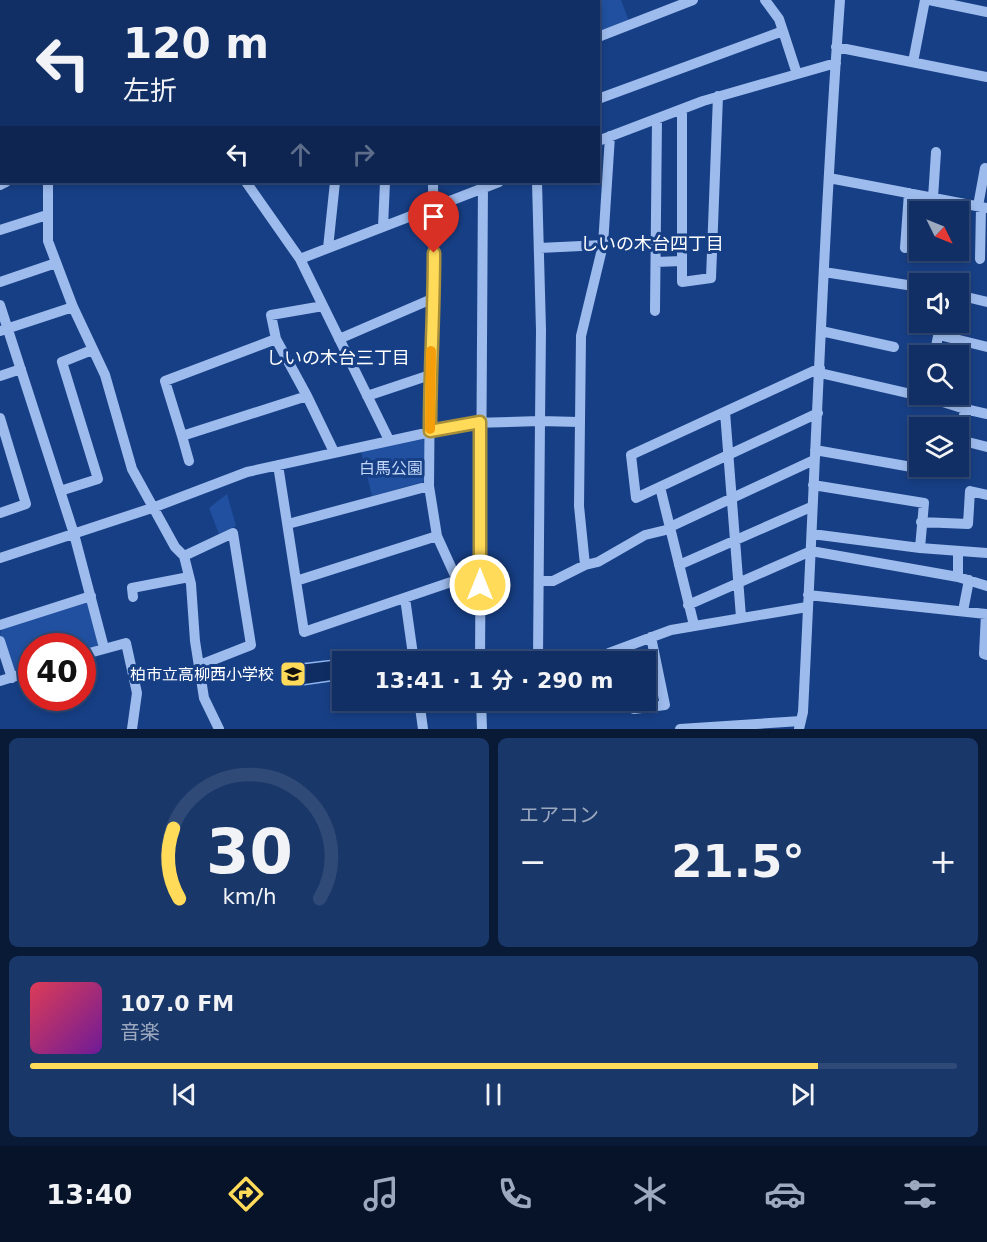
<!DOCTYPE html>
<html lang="ja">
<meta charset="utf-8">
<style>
body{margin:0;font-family:"DejaVu Sans","Noto Sans JP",sans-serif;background:#1a376a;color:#f1f3f6;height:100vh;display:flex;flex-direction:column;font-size:22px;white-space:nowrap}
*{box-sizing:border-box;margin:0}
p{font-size:20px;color:#9ca9bf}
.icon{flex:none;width:33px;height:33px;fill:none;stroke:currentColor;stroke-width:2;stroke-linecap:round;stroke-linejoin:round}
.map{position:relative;height:729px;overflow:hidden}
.panel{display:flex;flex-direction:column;gap:9px;padding:9px;background:#091a37;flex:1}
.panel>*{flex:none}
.banner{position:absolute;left:0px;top:0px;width:600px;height:183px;box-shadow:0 3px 9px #0003,0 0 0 2px #304a78;background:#112f64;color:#f1f3f6;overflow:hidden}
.needle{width:39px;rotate:133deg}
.buttons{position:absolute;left:909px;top:201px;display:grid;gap:12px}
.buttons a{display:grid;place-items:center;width:60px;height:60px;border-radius:0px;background:#112f64;box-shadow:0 3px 9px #0003,0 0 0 2px #304a78;font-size:30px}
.speed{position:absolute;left:18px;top:633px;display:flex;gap:12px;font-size:30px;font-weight:700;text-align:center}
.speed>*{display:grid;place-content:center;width:78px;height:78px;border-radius:50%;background:#112f64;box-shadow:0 3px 9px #0003,0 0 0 2px #304a78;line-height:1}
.speed .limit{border:9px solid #d22;background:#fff;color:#111}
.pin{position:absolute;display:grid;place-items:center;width:51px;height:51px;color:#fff;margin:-62px -26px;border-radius:50% 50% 50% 0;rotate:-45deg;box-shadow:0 0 6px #0007}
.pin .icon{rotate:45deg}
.me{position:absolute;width:66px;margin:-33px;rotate:0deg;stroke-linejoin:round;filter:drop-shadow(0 0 4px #0008)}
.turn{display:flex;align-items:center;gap:21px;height:126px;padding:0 24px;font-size:27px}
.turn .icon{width:78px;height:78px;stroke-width:2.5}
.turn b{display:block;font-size:42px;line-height:51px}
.lanes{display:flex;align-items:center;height:57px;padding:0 24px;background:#0003;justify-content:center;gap:30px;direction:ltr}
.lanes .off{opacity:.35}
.big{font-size:45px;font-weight:700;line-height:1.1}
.panel .tile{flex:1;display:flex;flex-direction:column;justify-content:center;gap:9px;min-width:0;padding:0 21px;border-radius:9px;background:#1a376a}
.panel .dial{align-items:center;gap:0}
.dial svg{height:156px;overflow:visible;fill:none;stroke:#304a78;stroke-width:7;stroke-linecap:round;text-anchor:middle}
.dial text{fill:#f1f3f6;stroke:none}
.song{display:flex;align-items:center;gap:18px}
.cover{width:72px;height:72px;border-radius:9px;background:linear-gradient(135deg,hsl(350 70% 55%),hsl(280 70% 35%))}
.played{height:6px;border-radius:3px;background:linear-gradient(90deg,#ffdb59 85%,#304a78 85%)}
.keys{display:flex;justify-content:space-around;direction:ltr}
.heat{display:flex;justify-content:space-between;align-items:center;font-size:33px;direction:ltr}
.panel .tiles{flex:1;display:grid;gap:9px;grid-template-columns:1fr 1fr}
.tile:last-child{grid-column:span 2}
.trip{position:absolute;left:332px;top:651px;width:324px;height:60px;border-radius:0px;background:#112f64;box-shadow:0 3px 9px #0003,0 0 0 2px #304a78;font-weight:700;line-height:60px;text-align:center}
.menu{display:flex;height:96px;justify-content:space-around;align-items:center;background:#071328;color:#9ca9bf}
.menu .icon{width:42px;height:42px}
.menu .on{color:#ffdb59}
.menu b{font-size:27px;color:#f1f3f6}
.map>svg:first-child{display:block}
</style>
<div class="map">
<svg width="987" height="729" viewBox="0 0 987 729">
<rect width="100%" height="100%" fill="#173f85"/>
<path fill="#20509f" d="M539,0h82l9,24 -31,13 -1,-35h-59z
M422,437l3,3 1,38 -3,4 -51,14 -11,-45z
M227,494l9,32 -17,8 -10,-26z
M83,600l6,4 10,38 -3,5 -13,4 -1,-5h-50l-1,22 -14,4 -4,-2 -13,-35 2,-8z"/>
<path fill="#0f2d63" stroke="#8fb5f0" stroke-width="1.5" d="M334,660l3,20 -34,5 -2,-21z"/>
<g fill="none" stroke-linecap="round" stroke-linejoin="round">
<path stroke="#9dbbed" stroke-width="10" d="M147,0l2,2
M929,0l58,12
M98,2l4,-2
M289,2l3,-2
M433,2v-2
M484,2v-2
M539,2v-2
M783,31l14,43
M598,37l95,-37
M0,39h2
M836,47l151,30
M913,62l12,-62
M598,99l185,-68 -4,-12 -14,-19
M682,109v173l29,-4 7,-182
M0,112l2,-1
M598,141l105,-40 133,-38
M0,154h2
M0,164l2,4
M829,178l158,30
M48,182v59l25,66 32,68 27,94 43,78 9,9 7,28 4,57 9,57 15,31
M246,182l54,77 89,181
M0,185l6,-3
M933,198l3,-46
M978,206l7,-38
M383,227l2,-45
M0,230l47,-15
M328,248l7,-66
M539,248l64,-3
M905,248l4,-55
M300,259l199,-77
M980,259l1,-52
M656,262l26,-1
M824,272l96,15
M0,282l56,-19
M958,295l29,7
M0,305l74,229 30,114
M323,306l-52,9 5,24 31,57 27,56
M655,311l2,-192
M0,331l73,-24
M821,331l73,16
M939,335l48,12
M276,339l-111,42 17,55 125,-40
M339,339l95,-41
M934,356l7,-34
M820,373l87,20
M0,376l21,-7
M925,394l-1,2 41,13 -5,31 27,7
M367,396l63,-21
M965,409l22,5
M725,412l16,205
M818,413l-182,85 -5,-43 189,-87
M0,418l26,86 -26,9
M182,436l7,25
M815,450l108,19
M278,465l26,167 153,-52 -20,-44 -8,-50 1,-111 4,-77 -1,-116
M813,485l111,18 -4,45
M660,487l34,138
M60,491l38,-12 -36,-117 30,-12
M921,522l47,2 2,-33 17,4
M288,524l141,-38
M670,527l144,-67
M812,534l108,14 67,5
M958,551v26
M184,556l49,-23 18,112 -51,20
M0,558l155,-51 92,-35 225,-49 68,-2 1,-91 -4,-148
M585,565l-6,-59 2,-170 22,-91 7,-109
M679,565l132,-58
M296,581l141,-45
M539,581h14l32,-16 13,-3 47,-27 25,-6
M808,595l178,19 -2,40 3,1
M133,597l-1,-9 57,-11
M405,598l9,64
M688,605l123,-54 147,26 29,9
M963,611l6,-31
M0,625l91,-29
M0,641l12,37
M82,655l44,-12 11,50 -5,36
M480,662l3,-480
M528,662l10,-4 2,-237 39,1
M612,662l-3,-9 62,-23 136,-23
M0,681l32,-10
M419,700l4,29
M481,700l1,29
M630,700l4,9 31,-4 -14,-68
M680,729l121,-8
M799,729l4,-17c12,-237 20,-475 37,-712"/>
</g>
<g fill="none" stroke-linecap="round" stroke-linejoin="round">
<defs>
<path id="route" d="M434,253c0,59 -4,118 -4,178l50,-9v163"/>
</defs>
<use href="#route" stroke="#a68e3a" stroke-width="15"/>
<use href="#route" stroke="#ffdb59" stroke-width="10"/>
<path stroke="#f59e0b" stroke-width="10" d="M430,429l1,-78"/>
</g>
<defs>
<symbol id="school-square" viewBox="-11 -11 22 22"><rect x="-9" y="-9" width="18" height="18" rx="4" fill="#ffdb59" stroke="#173f85"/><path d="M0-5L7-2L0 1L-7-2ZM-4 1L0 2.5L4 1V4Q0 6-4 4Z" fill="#111"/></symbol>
</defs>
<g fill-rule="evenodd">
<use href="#school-square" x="278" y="659" width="30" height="30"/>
</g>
<g text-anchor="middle" stroke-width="6" stroke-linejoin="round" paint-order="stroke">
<g font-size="16" fill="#c2d7f9" stroke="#173f85">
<text x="391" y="474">白馬公園</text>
</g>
<g font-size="16" fill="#fff" stroke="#173f85" text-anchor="end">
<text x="274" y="680">柏市立高柳西小学校</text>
</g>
<g font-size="18" fill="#fff" stroke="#173f85">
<text x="652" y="250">しいの木台四丁目</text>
<text x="338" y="364">しいの木台三丁目</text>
</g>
</g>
</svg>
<div class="buttons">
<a><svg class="needle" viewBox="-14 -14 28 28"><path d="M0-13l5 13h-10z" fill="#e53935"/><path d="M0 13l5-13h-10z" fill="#9ca9bf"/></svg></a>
<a><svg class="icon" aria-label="sound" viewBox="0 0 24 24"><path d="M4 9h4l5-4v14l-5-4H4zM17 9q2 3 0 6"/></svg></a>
<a><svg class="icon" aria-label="search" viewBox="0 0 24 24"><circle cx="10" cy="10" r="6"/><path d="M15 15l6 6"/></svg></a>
<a><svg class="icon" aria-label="layers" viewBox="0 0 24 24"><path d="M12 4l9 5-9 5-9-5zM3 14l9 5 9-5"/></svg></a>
</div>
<div class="speed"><div class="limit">40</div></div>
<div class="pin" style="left:434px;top:253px;background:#d93025"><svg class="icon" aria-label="arrive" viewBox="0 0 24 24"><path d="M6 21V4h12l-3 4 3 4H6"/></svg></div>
<svg class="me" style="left:480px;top:585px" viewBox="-20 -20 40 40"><circle r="17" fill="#ffdb59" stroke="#fff" stroke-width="3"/><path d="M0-11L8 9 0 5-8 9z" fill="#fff"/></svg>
<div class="trip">13:41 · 1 分 · 290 m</div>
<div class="banner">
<div class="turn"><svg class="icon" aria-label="left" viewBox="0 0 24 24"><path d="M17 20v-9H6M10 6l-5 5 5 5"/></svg><div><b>120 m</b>左折</div></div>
<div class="lanes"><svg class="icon" aria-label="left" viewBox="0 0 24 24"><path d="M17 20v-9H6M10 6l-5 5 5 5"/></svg><svg class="icon off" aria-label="ahead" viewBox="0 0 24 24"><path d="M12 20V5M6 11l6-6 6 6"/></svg><svg class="icon off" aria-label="right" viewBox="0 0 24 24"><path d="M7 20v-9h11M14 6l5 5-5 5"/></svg></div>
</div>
</div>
<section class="panel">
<div class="tiles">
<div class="tile dial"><svg viewBox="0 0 100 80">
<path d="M14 69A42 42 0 1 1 86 69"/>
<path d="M14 69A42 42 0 0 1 11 33" stroke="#ffdb59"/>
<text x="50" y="56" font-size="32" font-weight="700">30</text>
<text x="50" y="72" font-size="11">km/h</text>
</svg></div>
<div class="tile"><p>エアコン</p>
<div class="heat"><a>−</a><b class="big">21.5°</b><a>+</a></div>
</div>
<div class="tile">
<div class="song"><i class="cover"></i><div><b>107.0 FM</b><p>音楽</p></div></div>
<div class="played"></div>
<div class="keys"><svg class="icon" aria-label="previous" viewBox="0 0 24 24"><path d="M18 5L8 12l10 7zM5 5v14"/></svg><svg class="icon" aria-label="pause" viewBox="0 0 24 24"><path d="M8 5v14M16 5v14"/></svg><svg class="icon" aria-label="next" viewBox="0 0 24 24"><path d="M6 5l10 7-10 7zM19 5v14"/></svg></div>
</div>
</div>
</section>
<nav class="menu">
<b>13:40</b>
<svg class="icon on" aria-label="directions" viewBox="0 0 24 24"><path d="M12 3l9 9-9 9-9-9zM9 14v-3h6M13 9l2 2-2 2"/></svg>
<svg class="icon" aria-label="music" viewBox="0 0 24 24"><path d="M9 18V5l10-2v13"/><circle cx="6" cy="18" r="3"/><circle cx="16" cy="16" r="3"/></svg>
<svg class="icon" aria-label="phone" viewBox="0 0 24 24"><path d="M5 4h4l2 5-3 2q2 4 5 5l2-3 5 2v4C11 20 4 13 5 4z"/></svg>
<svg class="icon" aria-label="climate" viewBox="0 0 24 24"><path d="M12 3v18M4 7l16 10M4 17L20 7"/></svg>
<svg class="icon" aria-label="car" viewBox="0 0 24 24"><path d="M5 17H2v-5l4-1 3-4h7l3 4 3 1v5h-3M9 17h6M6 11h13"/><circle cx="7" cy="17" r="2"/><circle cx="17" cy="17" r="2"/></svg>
<svg class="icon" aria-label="filters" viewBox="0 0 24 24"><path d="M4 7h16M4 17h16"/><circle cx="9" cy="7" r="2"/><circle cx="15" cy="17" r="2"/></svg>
</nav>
